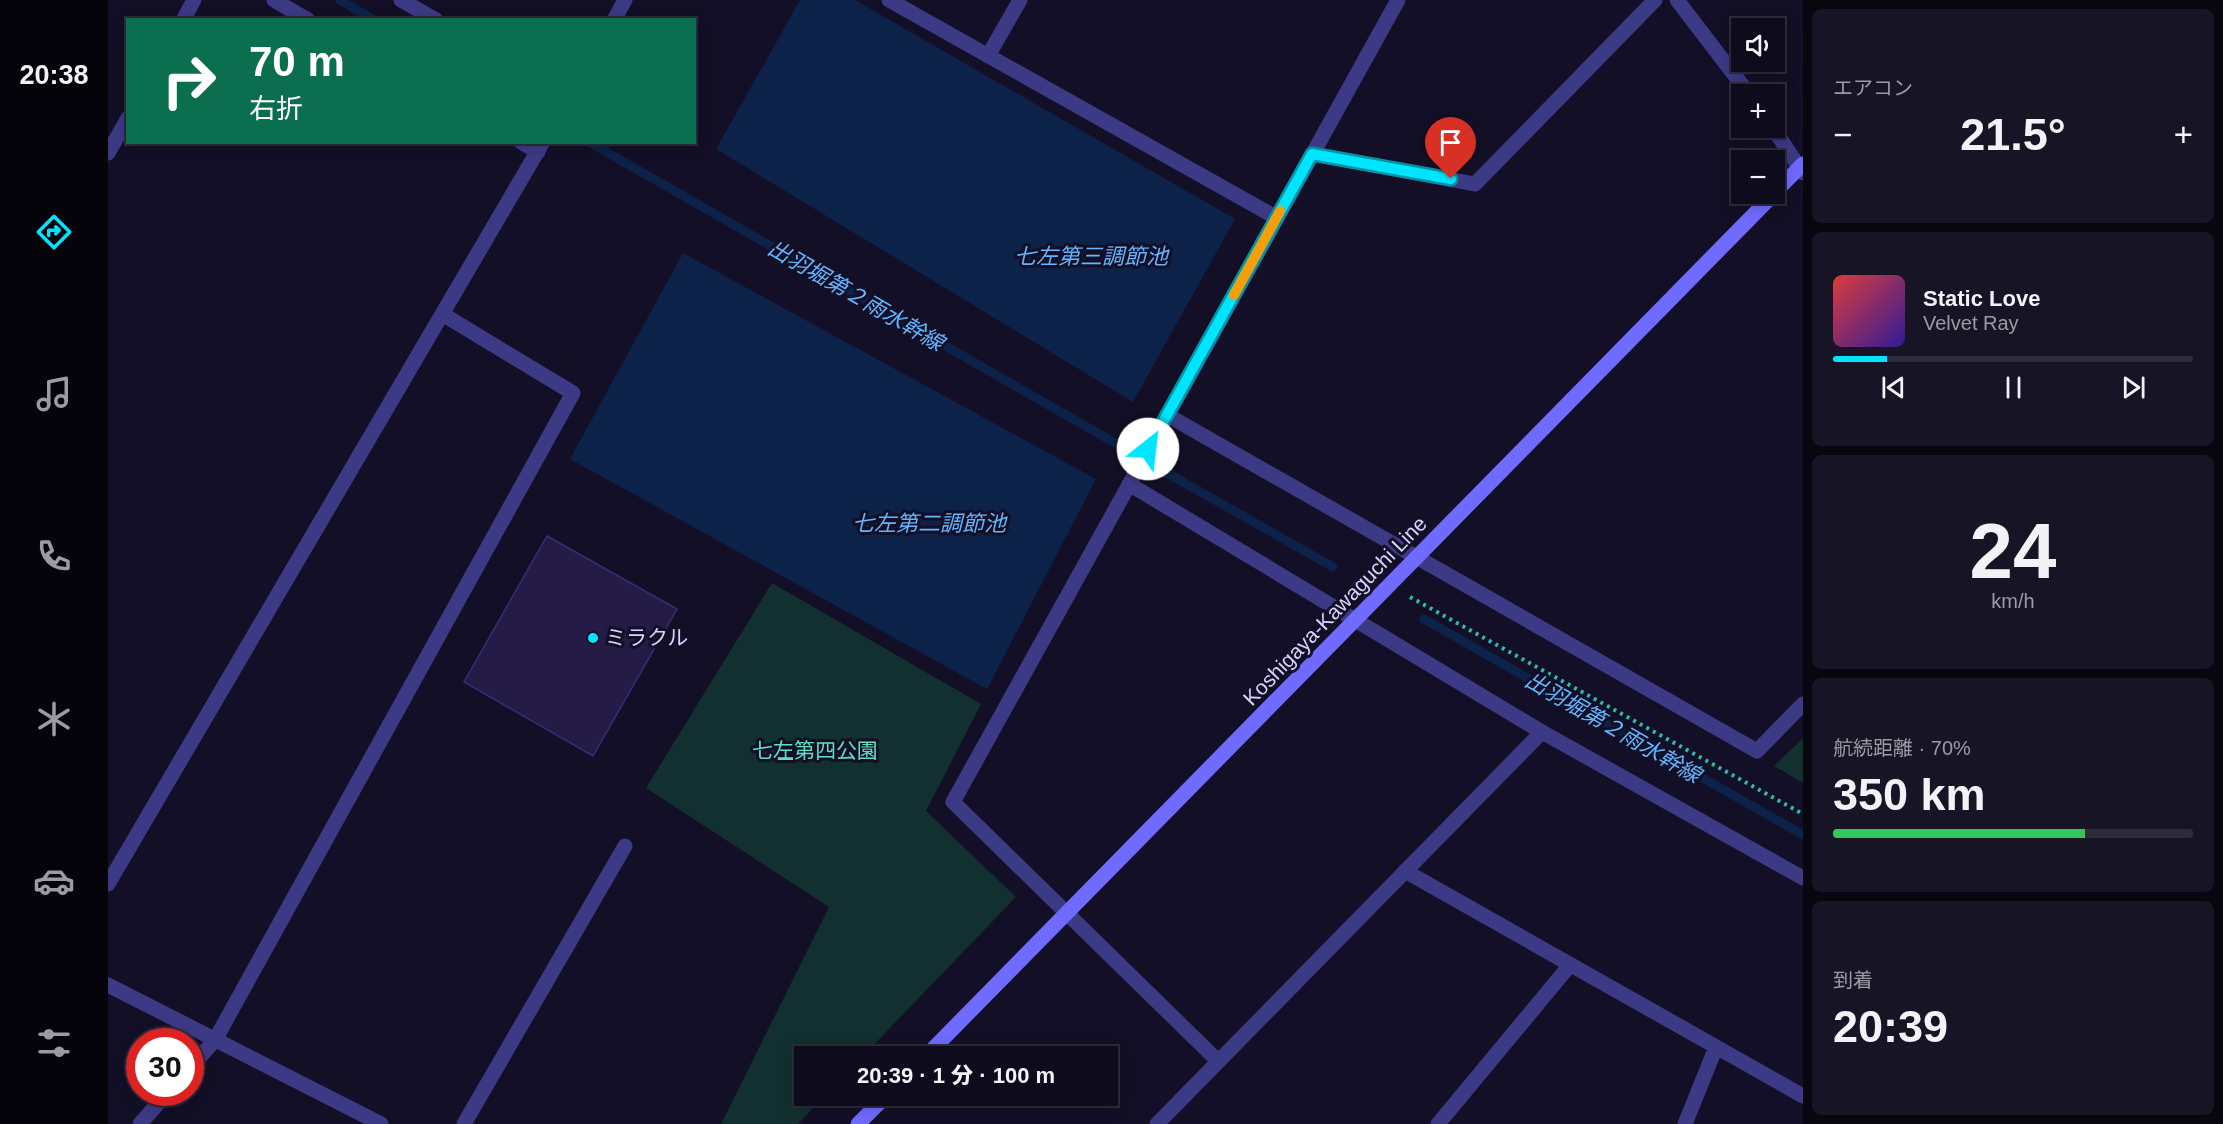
<!DOCTYPE html>
<html lang="ja">
<meta charset="utf-8">
<style>
body{margin:0;font-family:Helvetica,"Noto Sans JP",sans-serif;background:#171425;color:#f1f3f6;height:100vh;display:flex;flex-direction:column;font-size:22px;white-space:nowrap}
*{box-sizing:border-box;margin:0}
p{font-size:20px;color:#9b9ba3}
.icon{flex:none;width:33px;height:33px;fill:none;stroke:currentColor;stroke-width:2;stroke-linecap:round;stroke-linejoin:round}
.map{position:relative;flex:1;overflow:hidden}
.sheet{display:flex;flex-direction:column;gap:9px;padding:9px;background:#08060f;width:420px}
.sheet>*{flex:none}
.banner{position:absolute;left:18px;top:18px;width:570px;height:126px;border-radius:0px;box-shadow:0 3px 15px #0003,0 0 0 2px #2e2b3b;background:#0b6e4f;color:#fff;overflow:hidden}
.buttons{position:absolute;left:1623px;top:18px;display:grid;gap:12px}
.buttons a{display:grid;place-items:center;width:54px;height:54px;border-radius:0px;background:#0e0b1c;box-shadow:0 3px 15px #0003,0 0 0 2px #2e2b3b;font-size:30px}
.speed{position:absolute;left:18px;top:1028px;display:flex;gap:12px;font-size:30px;font-weight:700;text-align:center}
.speed>*{display:grid;place-content:center;width:78px;height:78px;border-radius:50%;background:#0e0b1c;box-shadow:0 3px 15px #0003,0 0 0 2px #2e2b3b;line-height:1}
.speed .limit{border:9px solid #d22;background:#fff;color:#111}
.pin{position:absolute;display:grid;place-items:center;width:51px;height:51px;color:#fff;margin:-62px -26px;border-radius:50% 50% 50% 0;rotate:-45deg;box-shadow:0 0 6px #0007}
.pin .icon{rotate:45deg}
.me{position:absolute;width:66px;margin:-33px;rotate:29deg;stroke-linejoin:round;filter:drop-shadow(0 0 4px #0008)}
.turn{display:flex;align-items:center;gap:21px;height:126px;padding:0 24px;font-size:27px}
.turn .icon{width:78px;height:78px;stroke-width:2.5}
.turn b{display:block;font-size:42px;line-height:51px}
.big{font-size:45px;font-weight:800;line-height:1.1}
.sheet .widget{flex:1;display:flex;flex-direction:column;justify-content:center;gap:9px;min-width:0;padding:0 21px;border-radius:9px;background:#171425}
.sheet .dial{align-items:center;gap:0}
.dial b{font-size:78px;line-height:1}
.song{display:flex;align-items:center;gap:18px}
.cover{width:72px;height:72px;border-radius:9px;background:linear-gradient(135deg,hsl(0 70% 55%),hsl(250 70% 35%))}
.played{height:6px;border-radius:3px;background:linear-gradient(90deg,#00e5ff 15%,#2e2b3b 15%)}
.keys{display:flex;justify-content:space-around;direction:ltr}
.heat{display:flex;justify-content:space-between;align-items:center;font-size:33px;direction:ltr}
.charge{height:9px;border-radius:4px;background:linear-gradient(90deg,#34c759 70%,#2e2b3b 0)}
.trip{position:absolute;left:686px;top:1046px;width:324px;height:60px;border-radius:0px;background:#0e0b1c;box-shadow:0 3px 15px #0003,0 0 0 2px #2e2b3b;font-weight:800;line-height:60px;text-align:center}
main{display:flex;flex:1;min-height:0}
.tabs{display:flex;flex-direction:column;width:108px;justify-content:space-around;align-items:center;background:#06040b;color:#9b9ba3}
.tabs .icon{width:42px;height:42px}
.tabs .selected{color:#00e5ff}
.tabs b{font-size:27px;color:#f1f3f6}
.map>svg:first-child{display:block}
</style>
<main>
<nav class="tabs">
<b>20:38</b>
<svg class="icon selected" aria-label="directions" viewBox="0 0 24 24"><path d="M12 3l9 9-9 9-9-9zM9 14v-3h6M13 9l2 2-2 2"/></svg>
<svg class="icon" aria-label="music" viewBox="0 0 24 24"><path d="M9 18V5l10-2v13"/><circle cx="6" cy="18" r="3"/><circle cx="16" cy="16" r="3"/></svg>
<svg class="icon" aria-label="phone" viewBox="0 0 24 24"><path d="M5 4h4l2 5-3 2q2 4 5 5l2-3 5 2v4C11 20 4 13 5 4z"/></svg>
<svg class="icon" aria-label="climate" viewBox="0 0 24 24"><path d="M12 3v18M4 7l16 10M4 17L20 7"/></svg>
<svg class="icon" aria-label="car" viewBox="0 0 24 24"><path d="M5 17H2v-5l4-1 3-4h7l3 4 3 1v5h-3M9 17h6M6 11h13"/><circle cx="7" cy="17" r="2"/><circle cx="17" cy="17" r="2"/></svg>
<svg class="icon" aria-label="filters" viewBox="0 0 24 24"><path d="M4 7h16M4 17h16"/><circle cx="9" cy="7" r="2"/><circle cx="15" cy="17" r="2"/></svg>
</nav>
<div class="map">
<svg width="1695" height="1124" viewBox="0 0 1695 1124">
<rect width="100%" height="100%" fill="#130f26"/>
<path fill="#12302f" d="M664,583l209,121 -55,107 90,86 -153,159h-59v39h21l-27,29h-77l108,-217 -183,-119z
M1695,738v45l-29,-17z"/>
<path fill="#0c2248" d="M692,0h55l380,219 -102,183 -417,-253z
M575,253l413,226 -109,210 -417,-230z"/>
<g fill="none" stroke-linecap="round" stroke-linejoin="round">
<path stroke="#0c2248" stroke-width="9" d="M232,0l34,20
M481,142l533,305
M1045,465l180,102
M1316,619l379,216"/>
</g>
<path fill="#241b47" stroke="#3b2d73" stroke-width="1.5" d="M439,536l130,73 -84,147 -129,-74z"/>
<g fill="none" stroke-linecap="round" stroke-linejoin="round">
<path stroke="#2fb8b0" stroke-width="4" stroke-dasharray="3 4.5" stroke-linecap="butt" d="M1302,597l393,217"/>
<path stroke="#3d3a85" stroke-width="15" d="M166,0l34,20
M293,0l35,20
M781,0l388,218
M75,20l11,-20
M506,20l11,-20
M880,56l32,-56
M413,142l17,10
M0,153l20,-35
M1205,154l162,30 180,-184
M1059,415l590,336 46,-47
M1021,484l413,248 261,146
M1297,871l398,225
M0,884l435,-742
M0,985l273,139
M1110,1061l-265,-259 445,-802
M82,1068l25,-28 358,-647 -129,-78
M32,1124l28,-32
M356,1124l161,-278
M1049,1124l385,-392
M1330,1124l132,-159
M1577,1124l31,-77"/>
<path stroke="#3d3a85" stroke-width="15" d="M1569,0l72,94
M1665,128l30,45"/>
<path stroke="#6f6bff" stroke-width="15" d="M1666,193l29,-29
M818,1056l848,-862
M750,1124l29,-29"/>
</g>
<g fill="none" stroke-linecap="round" stroke-linejoin="round">
<defs>
<path id="route" d="M1040,449l164,-295 139,25"/>
</defs>
<use href="#route" stroke="#0095a6" stroke-width="15"/>
<use href="#route" stroke="#00e5ff" stroke-width="10"/>
<path stroke="#f59e0b" stroke-width="10" d="M1126,295l46,-84"/>
</g>
<circle fill="#00e5ff" stroke="#130f26" stroke-width="2" cx="485" cy="638" r="6"/>
<g text-anchor="middle" stroke-width="6" stroke-linejoin="round" paint-order="stroke">
<g font-size="21" fill="#d9d4ff" stroke="#130f26">
<text transform="translate(1227 611) rotate(-46)" y="7">Koshigaya-Kawaguchi Line</text>
</g>
<g font-size="21" fill="#d9d4ff" stroke="#130f26" text-anchor="start">
<text x="497" y="645">ミラクル</text>
</g>
<g font-size="21" fill="#5fe0c0" stroke="#130f26">
<text x="707" y="758">七左第四公園</text>
</g>
<g font-size="22" font-style="italic" fill="#62b6ff" stroke="#130f26">
<text x="983" y="264">七左第三調節池</text>
<text transform="translate(748 295) rotate(30)" y="8">出羽堀第２雨水幹線</text>
<text x="821" y="531">七左第二調節池</text>
<text transform="translate(1505 727) rotate(30)" y="8">出羽堀第２雨水幹線</text>
</g>
</g>
</svg>
<div class="buttons">
<a><svg class="icon" aria-label="sound" viewBox="0 0 24 24"><path d="M4 9h4l5-4v14l-5-4H4zM17 9q2 3 0 6"/></svg></a>
<a>+</a>
<a>−</a>
</div>
<div class="speed"><div class="limit">30</div></div>
<div class="pin" style="left:1343px;top:179px;background:#d93025"><svg class="icon" aria-label="arrive" viewBox="0 0 24 24"><path d="M6 21V4h12l-3 4 3 4H6"/></svg></div>
<svg class="me" style="left:1040px;top:449px" viewBox="-20 -20 40 40"><circle r="19" fill="#fff"/><path d="M0-13L10 11 0 6-10 11z" fill="#00e5ff"/></svg>
<div class="trip">20:39 · 1 分 · 100 m</div>
<div class="banner">
<div class="turn"><svg class="icon" aria-label="right" viewBox="0 0 24 24"><path d="M7 20v-9h11M14 6l5 5-5 5"/></svg><div><b>70 m</b>右折</div></div>
</div>
</div>
<section class="sheet">
<div class="widget"><p>エアコン</p>
<div class="heat"><a>−</a><b class="big">21.5°</b><a>+</a></div>
</div>
<div class="widget">
<div class="song"><i class="cover"></i><div><b>Static Love</b><p>Velvet Ray</p></div></div>
<div class="played"></div>
<div class="keys"><svg class="icon" aria-label="previous" viewBox="0 0 24 24"><path d="M18 5L8 12l10 7zM5 5v14"/></svg><svg class="icon" aria-label="pause" viewBox="0 0 24 24"><path d="M8 5v14M16 5v14"/></svg><svg class="icon" aria-label="next" viewBox="0 0 24 24"><path d="M6 5l10 7-10 7zM19 5v14"/></svg></div>
</div>
<div class="widget dial"><b>24</b><p>km/h</p></div>
<div class="widget"><p>航続距離 · 70%</p><b class="big">350 km</b><div class="charge"></div></div>
<div class="widget"><p>到着</p><b class="big">20:39</b></div>
</section>
</main>
